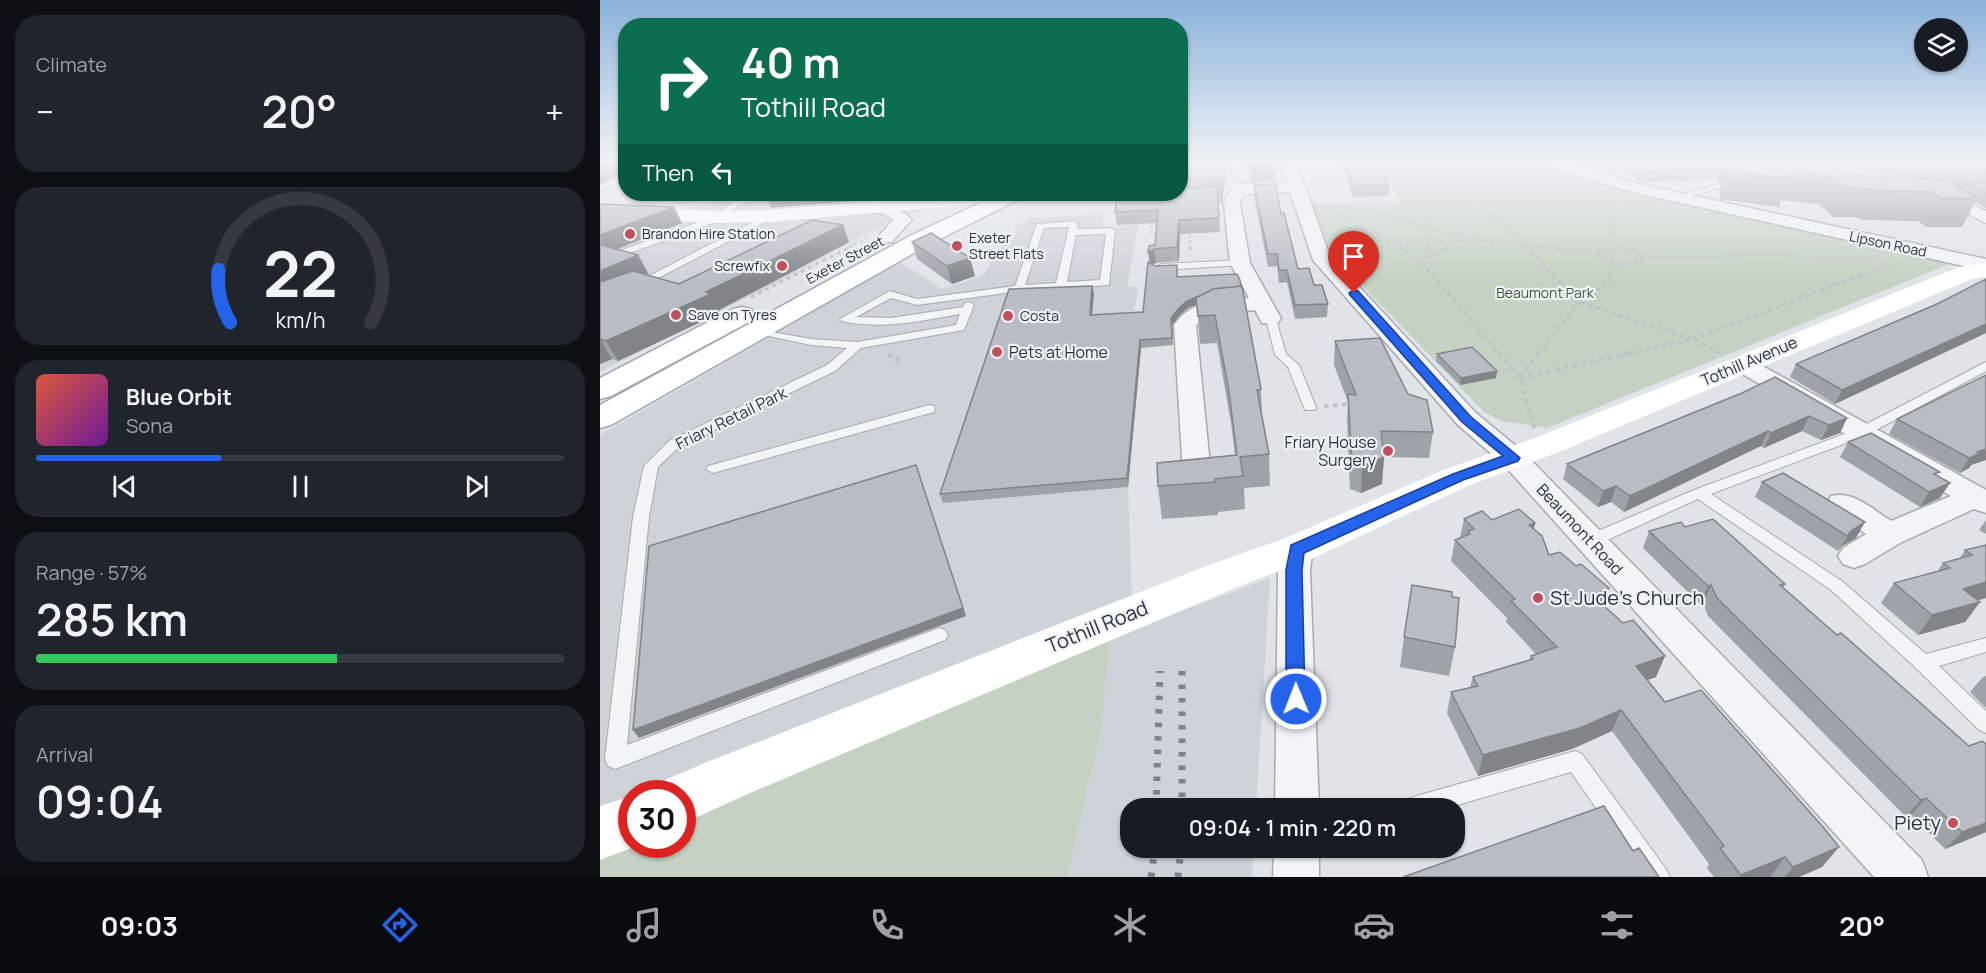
<!DOCTYPE html>
<meta charset="utf-8">
<style>
body{margin:0;font-family:Manrope,sans-serif;background:#20242c;color:#f1f3f6;height:100vh;display:flex;flex-direction:column;font-size:22px;white-space:nowrap}
*{box-sizing:border-box;margin:0}
p{font-size:20px;color:#9ea1a6}
.icon{flex:none;width:33px;height:33px;fill:none;stroke:currentColor;stroke-width:2;stroke-linecap:round;stroke-linejoin:round}
.map{position:relative;flex:1;overflow:hidden}
.drawer{display:flex;flex-direction:column;gap:15px;padding:15px;background:#0d0f14;width:600px}
.drawer>*{flex:none}
.top-card{position:absolute;left:18px;top:18px;width:570px;height:183px;border-radius:24px;box-shadow:0 2px 4px #0004;background:#0b6e4f;color:#fff;overflow:hidden}
.buttons{position:absolute;left:1314px;top:18px;display:grid;gap:12px}
.buttons a{display:grid;place-items:center;width:54px;height:54px;border-radius:50%;background:#171b24;box-shadow:0 2px 4px #0004;font-size:30px}
.speed{position:absolute;left:18px;top:780px;display:flex;gap:12px;font-size:30px;font-weight:700;text-align:center}
.speed>*{display:grid;place-content:center;width:78px;height:78px;border-radius:50%;background:#171b24;box-shadow:0 2px 4px #0004;line-height:1}
.speed .limit{border:9px solid #d22;background:#fff;color:#111}
.pin{position:absolute;display:grid;place-items:center;width:51px;height:51px;color:#fff;margin:-62px -26px;border-radius:50% 50% 50% 0;rotate:-45deg;box-shadow:0 0 6px #0007}
.pin .icon{rotate:45deg}
.me{position:absolute;width:66px;margin:-33px;rotate:359deg;stroke-linejoin:round;filter:drop-shadow(0 0 4px #0008)}
.turn{display:flex;align-items:center;gap:21px;height:126px;padding:0 24px;font-size:27px}
.turn .icon{width:78px;height:78px;stroke-width:2.5}
.turn b{display:block;font-size:42px;line-height:51px}
.then{display:flex;align-items:center;height:57px;padding:0 24px;background:#0003;gap:12px;font-size:22px}
.big{font-size:45px;font-weight:600;line-height:1.1}
.drawer .widget{flex:1;display:flex;flex-direction:column;justify-content:center;gap:9px;min-width:0;padding:0 21px;border-radius:24px;background:#20242c}
.drawer .dial{align-items:center;gap:0}
.dial svg{height:156px;overflow:visible;fill:none;stroke:#363941;stroke-width:7;stroke-linecap:round;text-anchor:middle}
.dial text{fill:#f1f3f6;stroke:none}
.song{display:flex;align-items:center;gap:18px}
.cover{width:72px;height:72px;border-radius:9px;background:linear-gradient(135deg,hsl(10 70% 55%),hsl(280 70% 35%))}
.played{height:6px;border-radius:3px;background:linear-gradient(90deg,#2563eb 35%,#363941 35%)}
.keys{display:flex;justify-content:space-around;direction:ltr}
.heat{display:flex;justify-content:space-between;align-items:center;font-size:33px;direction:ltr}
.charge{height:9px;border-radius:4px;background:linear-gradient(90deg,#34c759 57%,#363941 0)}
.trip{position:absolute;left:520px;top:798px;width:345px;height:60px;border-radius:24px;background:#171b24;box-shadow:0 2px 4px #0004;font-weight:600;line-height:60px;text-align:center}
.tabs{display:flex;height:96px;justify-content:space-around;align-items:center;background:#090b0e;color:#9ea1a6}
.tabs .icon{width:42px;height:42px}
.tabs .current{color:#2563eb}
.tabs b{font-size:27px;color:#f1f3f6}
main{display:flex;flex:1;min-height:0}
.map>svg:first-child{display:block}
</style>
<main>
<section class="drawer">
<div class="widget"><p>Climate</p>
<div class="heat"><a>−</a><b class="big">20°</b><a>+</a></div>
</div>
<div class="widget dial"><svg viewBox="0 0 100 80">
<path d="M14 69A42 42 0 1 1 86 69"/>
<path d="M14 69A42 42 0 0 1 8 42" stroke="#2563eb"/>
<text x="50" y="56" font-size="32" font-weight="700">22</text>
<text x="50" y="72" font-size="11">km/h</text>
</svg></div>
<div class="widget">
<div class="song"><i class="cover"></i><div><b>Blue Orbit</b><p>Sona</p></div></div>
<div class="played"></div>
<div class="keys"><svg class="icon" aria-label="previous" viewBox="0 0 24 24"><path d="M18 5L8 12l10 7zM5 5v14"/></svg><svg class="icon" aria-label="pause" viewBox="0 0 24 24"><path d="M8 5v14M16 5v14"/></svg><svg class="icon" aria-label="next" viewBox="0 0 24 24"><path d="M6 5l10 7-10 7zM19 5v14"/></svg></div>
</div>
<div class="widget"><p>Range · 57%</p><b class="big">285 km</b><div class="charge"></div></div>
<div class="widget"><p>Arrival</p><b class="big">09:04</b></div>
</section>
<div class="map">
<svg width="1386" height="877" viewBox="0 0 1386 877">
<rect width="100%" height="100%" fill="#e0e3e8"/>
<path fill="#ced2d9" d="M150,194h213l-86,34 -97,53 -180,91v-158l52,2z
M503,214v13l35,-2 -11,62h11l-5,33 10,-1 -15,167 5,143 137,-51 -14,230h-125v40h123l-2,29h-185l33,-141 -417,87 -1,-29h-50v50l-32,15v-424l300,-173 42,27 42,-14 11,-21 22,-19 -2,-9 12,-5 2,-3z"/>
<path fill="#c5d1c2" d="M777,161h166l411,101 -407,166 -45,-7 -18,-9 -151,-157 -23,-52 91,-1z
M510,639l-10,97 -33,141h-467v-18l33,-14 49,-1 1,-21z"/>
<g fill="none" stroke-linecap="round" stroke-linejoin="round">
<defs>
<path id="lane" d="M1035,162l4,2 -1,2 -37,1 -4,-2 4,-2z
M580,167l49,3 6,13 12,6 -4,2 -14,-4 -6,-13 -43,-3z
M26,174v5l-26,11v-5z
M1137,179h3v4l-64,16 -4,-2z
M156,194h13l-31,12 -14,13 -124,45v-6l118,-43 14,-13z
M170,213l4,3 -1,2 -130,68 -4,1 -5,-3z
M474,221l4,3 -1,5 34,-1 4,3 -6,54 -90,6 -102,14 -26,-7 -35,19 35,1 72,-11 2,-4 4,-1 5,3 -10,25 -103,18 -26,23 -156,76 -21,20 -9,50 -22,228 312,-117 6,2 3,5 -3,5 -330,129 -7,-3 -3,-7 28,-242 11,-51 25,-25 158,-76 20,-17 -36,-3 -56,-12v-4l56,10 46,3 99,-17 4,-11c-39,7 -79,16 -119,7l-1,-2 50,-28 27,8 98,-13 22,-62zM469,227l-13,56 -31,2 19,-57zM506,234l-6,46 -33,2 9,-47z
M640,260l5,3 -2,2 -82,5 -5,-3 5,-3z
M671,316l5,3 10,35 13,11 17,42 -1,3h-10l-17,-43 -13,-12 -9,-36z
M1386,362v9l-121,65 -154,58 132,88 83,72 60,-16v14l-47,14 47,45v22l-7,-3 -63,-62 -85,-78 -133,-91 -102,46h-12l-2,-4 2,-4 110,-47 161,-60z
M329,405l5,1 1,3 -1,3 -221,61 -7,-4 2,-3z
M975,751l7,3 84,115 4,8h-26l-73,-105 -124,36h-45l3,-7 8,-4z"/>
<path id="street" d="M686,161h14v11l29,82 147,159 47,39 399,408 6,17h-54l-371,-413 -45,-39 -145,-165 -23,-68 -43,2 -5,3 -2,7 10,59 31,55 -3,5 -8,1 -8,-1 -7,-13 -41,4 -18,11 15,150 -4,6 -10,3 -10,-3 -4,-6 -9,-150c17,-25 46,-26 75,-27l-19,-35 -6,-59c3,-11 7,-17 19,-20l44,-2 -3,-10z
M938,161h24l73,22 351,76v12l-354,-79 -92,-28z
M1339,188l47,23v12l-53,-27 -2,-3 2,-3z
M268,202l27,4 17,13 -20,23h-12l-3,-4 16,-18 -9,-6 -22,-3 -2,-4z
M1142,357l8,2 236,131v23l-12,-4 -74,34 -35,21 -11,4 -11,-4 -5,-8 5,-8 23,-14 -35,-24 -4,-7 4,-7c23,-6 42,14 60,25l60,-25 -217,-127 -4,-5 4,-5z
M697,538l11,3 5,8 -3,21 9,238h-44l3,-238 3,-21 5,-8z
M674,848h45v29h-46z"/>
<path id="primary" d="M399,194h25l-3,4 -93,47 -317,180 -11,3v-23l312,-170z
M142,307l9,2 4,6 -4,6 -140,75 -11,3v-21l133,-69z"/>
</defs>
<use href="#lane" stroke="#a6aab2" stroke-width="2"/>
<use href="#street" stroke="#a6aab2" stroke-width="3"/>
<use href="#primary" stroke="#a1a7b2" stroke-width="3"/>
<path stroke="#bec1c6" stroke-width="2" stroke-dasharray="3 3" stroke-linecap="butt" d="M794,161c22,27 37,50 34,86
M804,172l64,22 123,-1
M868,194l58,53
M552,219l-1,16 9,-1
M583,233l7,3v11
M249,247l18,-9
M801,247l-72,-37 35,-1 100,29 82,9
M847,247l17,-9
M1018,247c-9,-18 -10,-30 0,-48"/>
<path stroke="#bec1c6" stroke-width="3" stroke-dasharray="4 4" stroke-linecap="butt" d="M590,246v7
M799,246l25,19
M828,246l-4,19 76,90
M925,246l54,56 114,37 26,14
M933,246l64,7 21,-5
M1017,246l1,2 12,1 13,8
M997,253c12,13 27,12 43,8l3,-4h66l58,-4 61,6h46
M828,258l22,-12
M151,297l101,-51
M938,355l41,-53 30,-20 5,-18
M1023,355l70,-16 200,-76"/>
<path stroke="#bec1c6" stroke-width="4" stroke-dasharray="4.5 4.5" stroke-linecap="butt" d="M291,353l-1,2 12,7
M899,353l21,25 14,50
M920,377l19,-24
M920,378l110,-25
M724,406l29,-2"/>
<use href="#lane" fill="#f2f4f6" fill-rule="evenodd"/>
<use href="#street" fill="#f2f4f6" fill-rule="evenodd"/>
<path fill="#fff" fill-rule="evenodd" d="M358,194h23l4,4 -3,4 -7,2 -205,18 -53,1 -117,-6v-12l117,6 53,-1z
M1386,263v14l-14,2 -413,173 -89,33 -159,74 -74,28 -494,209 -61,28v-30h-24l5,-13 44,-19 502,-197 74,-26 163,-70 89,-31 424,-171z
M32,796v48h10l-42,16v-54z"/>
<use href="#primary" fill="#fff" fill-rule="evenodd"/>
<path stroke="#7b8290" stroke-width="7" stroke-dasharray="4.5 9" stroke-linecap="butt" d="M582,671v137
M556,808l4,-137
M551,877l4,-29
M578,877l3,-29"/>
</g>
<path fill="#9ea2a9" d="M580,161h45v7l-3,-1 2,3 1,13 -1,8h-1v9l-1,3h-4l2,29 -40,2 -1,27 -23,2 -3,2 2,1 22,-1 1,11 63,10 20,103 1,27 7,38 1,32 -26,2 1,21 -27,3v3l-56,4 -4,-33 77,-31 -4,-32 -14,-80 -17,1 -3,-39 -9,3 -8,7 -8,10 1,20 -32,3 -13,139 -185,16 -3,-9 154,-201 -2,22 51,-3 6,-49 6,-18 2,-22 -40,2 -2,-13 2,-13h-5l-1,-5h69z
M646,161h31l-2,4v14l-24,3z
M741,161h37l11,25 -1,10 -35,1z
M1017,161h237l27,17h6l-30,-17h129v24h-10l-2,2h12v21l-11,-6 -13,25h-36l-8,-6 -57,-1 -4,-3h-24l-14,-13 -38,-4 -2,7 -59,-8 -1,-8 3,-10 -4,1v-3l-76,3 -26,-14z
M654,185l27,29 17,55 30,35 -1,13 -32,2 -8,-37 -8,1 -2,-17 -9,1 -14,-71z
M0,204l74,3 8,16 -65,26 21,6 10,18 -3,1 34,10 170,-42 -130,68 1,3 -102,48 -6,-2 -12,5z
M312,242l63,34 -23,8 -35,-25z
M1386,279v54l-151,71 -45,-27 6,-13 141,-60z
M735,341l73,53 25,38 -4,26 -45,-1 -2,27 -21,9 -11,-4 -3,-69 1,-18 -14,-37z
M837,354l59,24 -36,7 -24,-24z
M1386,375v85l-15,5 -2,3 -9,5 -71,-39 8,-15z
M1142,393l105,25 -7,15 -19,7 -19,-9 -38,17 -3,-2 -137,66 -13,-10 -13,5 -35,-28 4,-15z
M1248,442l89,34 3,22 -20,9 -80,-50z
M1162,482l94,56 -14,8 -4,5 -83,-54z
M864,519l71,4 -1,6 15,26 27,11 33,22 -6,17 53,72 -9,3 18,22 174,145 -17,20 -23,10h-85l-7,-9 2,-4 -97,-133 -40,18 -94,27 -31,-63 4,-21 19,-5 3,-10 56,-17 2,-4 5,-2 -30,-32 1,-4 -56,-57 4,-21 5,-2z
M1386,520v14l-7,-4z
M1085,527l100,57 -2,4 54,47 132,111 17,-2v88l-41,17 -34,-34 -5,2 -198,-201 -5,-13 -3,1 -57,-56 6,-17z
M1386,545v53l-8,2 2,2 -15,20 -47,13 -37,-32 13,-20 43,-11 6,-9 17,-5 5,-8z
M852,597l3,50 -6,29 -49,-9 4,-30z
M1386,676v32l-16,-16 13,-15z"/>
<path fill="#818489" d="M8,161h8l6,12 -22,11v-19z
M672,161h5l-2,4v14l-24,3 -1,-16z
M1126,169l-4,12 -4,1 4,-12z
M622,187l1,13 -1,3 -1,-13z
M166,194h109l-2,5 -102,9z
M74,207l8,16 -82,33v-21z
M579,220l1,14 -1,27 -2,-14z
M243,225l6,17 -130,68 1,3 -102,48 -12,-20z
M554,249l2,14 -6,3 -2,-14z
M38,255l10,18 -48,21v-23z
M370,258l5,18 -23,8 -5,-18z
M492,286l2,7 -3,30 -1,-8z
M606,293v7l-18,8 -8,7 -8,10 1,20 -2,-27 8,-10 8,-7z
M1386,324v9l-151,71 7,-14z
M0,339l12,20 -12,5z
M540,340l1,8 -13,139 -1,-9z
M897,371l-1,7 -36,7 1,-7z
M1209,416l-7,15 -38,17 7,-15z
M1247,418l-7,15 -19,7 8,-15z
M1168,431l-7,15 -137,66 6,-16z
M1386,449v11l-15,5 -2,3 -9,5 9,-15 8,-6z
M784,457l-2,27 -21,9 1,-26z
M316,465l50,151 -327,122 -6,-8z
M1350,483l-10,15 -20,9 9,-15z
M1016,486l-5,16 -13,5 5,-16z
M1265,522l-9,16 -14,8 -4,5 13,-20z
M935,523l-5,20 -1,-18z
M1386,582v16l-38,11 15,-20z
M1111,585l-8,18 -3,1 8,-18z
M1009,588l-7,21 -9,-13z
M1380,602l-15,20 -47,13 14,-20z
M1065,656l-9,21 -29,10 9,-21z
M1021,710l-9,21 -40,18 -94,27 5,-21z
M1326,798l-15,17 -5,2 15,-17z
M1386,823v9l-41,17 17,-17z
M1239,847l-17,20 -23,10h-14l8,-10z
M1185,857l-15,20h-30l1,-2z"/>
<path fill="#b8bcc4" stroke="#818489" stroke-width="1.5" d="M0,161h8l-8,4z
M580,161l41,3 3,6v9l-44,1z
M649,161h25l1,3 -25,2z
M745,161h33l11,25h-35z
M1026,161h117l-15,3 -2,5 -4,1v-2l-77,3z
M1143,161h41l85,16 66,2 40,5h-21l23,14h-36l-9,-6 -58,-1 -4,-2 -25,-1 -15,-12 -41,-4v7l-60,-7 -1,-8z
M1184,161h70l27,17 -12,-1z
M1282,161h24l5,3 75,-1v10l-77,-1 -12,-2z
M676,184l5,30 3,-1 14,56 11,-1 5,17h8l6,19 -33,1 -8,-35h-8l-2,-16h-9l-14,-69z
M622,187l-1,3h-4l2,28 -40,2 -2,27 -23,2 -6,3 1,-6 6,-1 3,-35 -43,2 2,-18h63v-6z
M1374,187h12v6z
M0,204l74,3 -74,28z
M212,220l31,5 -137,67 5,2 -105,47 -6,-2v-57l33,-11 46,13z
M331,233l39,25 -23,8 -35,-24z
M0,245h1l37,10 -38,16z
M548,262l7,4 22,-1v12l60,-3 3,6 1,6 -28,3 -9,5 -17,7 -8,7 -8,10 1,20 -32,2 -13,138 -187,16 69,-205 83,-3 -2,29 53,-3z
M1386,279v45l-144,66 -46,-26 141,-60z
M642,286l19,103 -4,1 12,64 -29,3 3,19 -28,3v3l-57,4 -1,-23 80,-8 -8,-63 -14,-77 -17,1 -2,-18 17,-9z
M780,338l28,56 19,6 6,32 -52,-1 3,26 -22,10 -10,-4 -4,-69 8,1 -21,-54z
M872,347l25,24 -36,7 -24,-24z
M1386,375v74l-9,3 2,2 -10,4 -72,-39z
M1175,377l72,41 -18,7 -20,-9 -38,17 -3,-2 -138,65 -14,-10 -13,5 -36,-27 175,-71z
M1271,433l69,39 -6,2 16,9 -21,9 -81,-50z
M316,465l47,143 -330,122 16,-184z
M1183,473l82,49 -14,9 -4,5 -85,-54z
M919,509l16,14 -6,2 13,11 7,19 11,-3 16,14 5,-2 28,24 -16,8 30,27 10,-3 32,36 -29,10 29,36 36,-12 123,138 15,19 -46,20 -8,-10 -44,18 -21,-27 4,-2 -103,-136 -41,18 -97,27 -32,-63 27,-6 -5,-9 60,-18 -2,-3 26,-9 -46,-46 4,-2 -60,-59 15,-6 -2,-3 6,-2 -10,-10 18,-8 10,9z
M1113,519l72,65 -5,1 57,50 4,-2 128,113 13,-5 4,3v79l-24,9 -36,-34 -5,2 -204,-202 -6,-13 -3,1 -59,-55 32,-9 4,5z
M1386,545v37l-23,7 17,13 -48,13 -38,-32 56,-15 -7,-5 29,-8 -7,-5z
M812,585l40,7v5l7,1 -4,49 -51,-10z
M1004,806l29,45 6,-3 20,29h-256z"/>
<linearGradient id="sky" x2="0" y2="1"><stop stop-color="#8ab2da"/><stop offset="0.57" stop-color="#f1f2f5"/><stop offset="1" stop-color="#f1f2f5" stop-opacity="0"/></linearGradient>
<rect width="1386" height="284" fill="url(#sky)"/>
<path fill="#2563eb" stroke="#184099" stroke-width="1.5" d="M754,290l4,1 113,126 49,41 -2,3 -55,19 -159,73 -2,17 3,129 -2,6 -7,3 -7,-3 -3,-6v-129l5,-25 162,-71 50,-18 -41,-34 -112,-127 -1,-2z"/>
<g fill="#c2505c" stroke="#eff2f5" stroke-width="2">
<circle cx="30" cy="234" r="6"/>
<circle cx="357" cy="246" r="6"/>
<circle cx="182" cy="266" r="6"/>
<circle cx="76" cy="315" r="6"/>
<circle cx="408" cy="316" r="6"/>
<circle cx="397" cy="352" r="6"/>
<circle cx="788" cy="451" r="6"/>
<circle cx="938" cy="598" r="6"/>
<circle cx="1353" cy="823" r="6"/>
</g>
<g text-anchor="middle" stroke-width="4.5" stroke-linejoin="round" paint-order="stroke">
<g font-size="14" fill="#2a303e" stroke="#eff2f5" text-anchor="start">
<text x="42" y="239">Brandon Hire Station</text>
<text x="369" y="243">Exeter<tspan x="369" dy="16">Street Flats</tspan></text>
<text x="170" y="271" text-anchor="end">Screwfix</text>
<text x="88" y="320">Save on Tyres</text>
<text x="420" y="321">Costa</text>
</g>
<g font-size="14" fill="#2a303e" stroke="#eff2f5">
<text transform="translate(1288 244) rotate(12)" y="5">Lipson Road</text>
<text transform="translate(245 260) rotate(-28)" y="5">Exeter Street</text>
</g>
<g font-size="14" fill="#3d5839" stroke="#eff2f5">
<text x="945" y="298">Beaumont Park</text>
</g>
<g font-size="16" fill="#2a303e" stroke="#eff2f5" text-anchor="start">
<text x="409" y="358">Pets at Home</text>
<text x="776" y="448" text-anchor="end">Friary House<tspan x="776" dy="18">Surgery</tspan></text>
</g>
<g font-size="16" fill="#2a303e" stroke="#eff2f5">
<text transform="translate(1149 361) rotate(-23)" y="6">Tothill Avenue</text>
<text transform="translate(131 418) rotate(-26)" y="6">Friary Retail Park</text>
<text transform="translate(980 529) rotate(47)" y="6">Beaumont Road</text>
</g>
<g font-size="20" fill="#2a303e" stroke="#eff2f5" text-anchor="start">
<text x="950" y="605">St Jude's Church</text>
<text x="1341" y="830" text-anchor="end">Piety</text>
</g>
<g font-size="20" fill="#2a303e" stroke="#eff2f5">
<text transform="translate(497 627) rotate(-22)" y="7">Tothill Road</text>
</g>
</g>
</svg>
<div class="buttons">
<a><svg class="icon" aria-label="layers" viewBox="0 0 24 24"><path d="M12 4l9 5-9 5-9-5zM3 14l9 5 9-5"/></svg></a>
</div>
<div class="speed"><div class="limit">30</div></div>
<div class="pin" style="left:754px;top:293px;background:#d93025"><svg class="icon" aria-label="arrive" viewBox="0 0 24 24"><path d="M6 21V4h12l-3 4 3 4H6"/></svg></div>
<svg class="me" style="left:696px;top:699px" viewBox="-20 -20 40 40"><circle r="17" fill="#2563eb" stroke="#fff" stroke-width="3"/><path d="M0-11L8 9 0 5-8 9z" fill="#fff"/></svg>
<div class="trip">09:04 · 1 min · 220 m</div>
<div class="top-card">
<div class="turn"><svg class="icon" aria-label="right" viewBox="0 0 24 24"><path d="M7 20v-9h11M14 6l5 5-5 5"/></svg><div><b>40 m</b>Tothill Road</div></div>
<div class="then">Then<svg class="icon" aria-label="left" viewBox="0 0 24 24"><path d="M17 20v-9H6M10 6l-5 5 5 5"/></svg></div>
</div>
</div>
</main>
<nav class="tabs">
<b>09:03</b>
<svg class="icon current" aria-label="directions" viewBox="0 0 24 24"><path d="M12 3l9 9-9 9-9-9zM9 14v-3h6M13 9l2 2-2 2"/></svg>
<svg class="icon" aria-label="music" viewBox="0 0 24 24"><path d="M9 18V5l10-2v13"/><circle cx="6" cy="18" r="3"/><circle cx="16" cy="16" r="3"/></svg>
<svg class="icon" aria-label="phone" viewBox="0 0 24 24"><path d="M5 4h4l2 5-3 2q2 4 5 5l2-3 5 2v4C11 20 4 13 5 4z"/></svg>
<svg class="icon" aria-label="climate" viewBox="0 0 24 24"><path d="M12 3v18M4 7l16 10M4 17L20 7"/></svg>
<svg class="icon" aria-label="car" viewBox="0 0 24 24"><path d="M5 17H2v-5l4-1 3-4h7l3 4 3 1v5h-3M9 17h6M6 11h13"/><circle cx="7" cy="17" r="2"/><circle cx="17" cy="17" r="2"/></svg>
<svg class="icon" aria-label="filters" viewBox="0 0 24 24"><path d="M4 7h16M4 17h16"/><circle cx="9" cy="7" r="2"/><circle cx="15" cy="17" r="2"/></svg>
<b>20°</b>
</nav>
